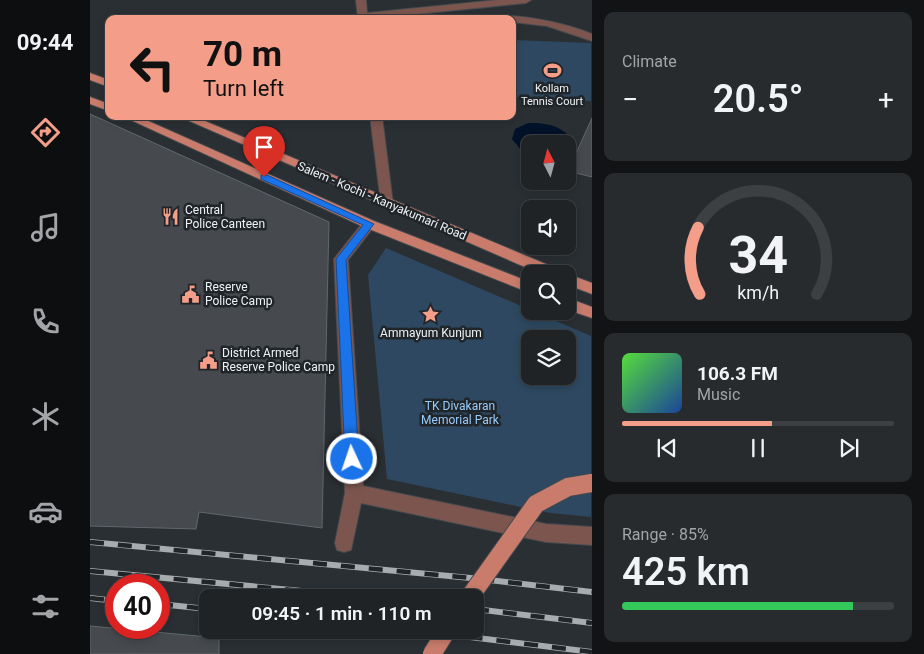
<!DOCTYPE html>
<meta charset="utf-8">
<style>
body{margin:0;font-family:Roboto,sans-serif;background:#282b2e;color:#f1f3f6;height:100vh;display:flex;flex-direction:column;font-size:19px;white-space:nowrap}
*{box-sizing:border-box;margin:0}
p{font-size:16px;color:#a2a4a7}
.icon{flex:none;width:28px;height:28px;fill:none;stroke:currentColor;stroke-width:2;stroke-linecap:round;stroke-linejoin:round}
.map{position:relative;flex:1;overflow:hidden}
.sheet{display:flex;flex-direction:column;gap:12px;padding:12px;background:#121315;width:332px}
.sheet>*{flex:none}
.banner{position:absolute;left:15px;top:15px;width:411px;height:105px;border-radius:10px;box-shadow:0 2px 8px #0003,0 0 0 1px #3d4043;background:#f49e8a;color:#111;overflow:hidden}
.needle{width:32px;rotate:354deg}
.controls{position:absolute;left:431px;top:135px;display:grid;gap:10px}
.controls a{display:grid;place-items:center;width:55px;height:55px;border-radius:10px;background:#202326;box-shadow:0 2px 8px #0003,0 0 0 1px #3d4043;font-size:25px}
.speed{position:absolute;left:15px;top:574px;display:flex;gap:10px;font-size:25px;font-weight:700;text-align:center}
.speed>*{display:grid;place-content:center;width:65px;height:65px;border-radius:50%;background:#202326;box-shadow:0 2px 8px #0003,0 0 0 1px #3d4043;line-height:1}
.speed .limit{border:8px solid #d22;background:#fff;color:#111}
.pin{position:absolute;display:grid;place-items:center;width:42px;height:42px;color:#fff;margin:-51px -21px;border-radius:50% 50% 50% 0;rotate:-45deg;box-shadow:0 0 5px #0007}
.pin .icon{rotate:45deg}
.me{position:absolute;width:55px;margin:-28px;rotate:357deg;stroke-linejoin:round;filter:drop-shadow(0 0 4px #0008)}
.turn{display:flex;align-items:center;gap:18px;height:105px;padding:0 15px;font-size:22px}
.turn .icon{width:65px;height:65px;stroke-width:2.5}
.turn b{display:block;font-size:35px;line-height:42px}
.big{font-size:38px;font-weight:600;line-height:1.1}
.sheet .widget{flex:1;display:flex;flex-direction:column;justify-content:center;gap:8px;min-width:0;padding:0 18px;border-radius:10px;background:#282b2e}
.sheet .dial{align-items:center;gap:0}
.dial svg{height:130px;overflow:visible;fill:none;stroke:#3d4043;stroke-width:7;stroke-linecap:round;text-anchor:middle}
.dial text{fill:#f1f3f6;stroke:none}
.song{display:flex;align-items:center;gap:15px}
.cover{width:60px;height:60px;border-radius:8px;background:linear-gradient(135deg,hsl(110 70% 55%),hsl(220 70% 35%))}
.played{height:5px;border-radius:2px;background:linear-gradient(90deg,#f49e8a 55%,#3d4043 55%)}
.keys{display:flex;justify-content:space-around;direction:ltr}
.heat{display:flex;justify-content:space-between;align-items:center;font-size:28px;direction:ltr}
.charge{height:8px;border-radius:4px;background:linear-gradient(90deg,#34c759 85%,#3d4043 0)}
.trip{position:absolute;left:109px;top:589px;width:285px;height:50px;border-radius:10px;background:#202326;box-shadow:0 2px 8px #0003,0 0 0 1px #3d4043;font-weight:600;line-height:50px;text-align:center}
main{display:flex;flex:1;min-height:0}
.tab-bar{display:flex;flex-direction:column;width:90px;justify-content:space-around;align-items:center;background:#0d0e0f;color:#a2a4a7}
.tab-bar .icon{width:35px;height:35px}
.tab-bar .selected{color:#f49e8a}
.tab-bar b{font-size:22px;color:#f1f3f6}
.map>svg:first-child{display:block}
</style>
<main>
<nav class="tab-bar">
<b>09:44</b>
<svg class="icon selected" aria-label="directions" viewBox="0 0 24 24"><path d="M12 3l9 9-9 9-9-9zM9 14v-3h6M13 9l2 2-2 2"/></svg>
<svg class="icon" aria-label="music" viewBox="0 0 24 24"><path d="M9 18V5l10-2v13"/><circle cx="6" cy="18" r="3"/><circle cx="16" cy="16" r="3"/></svg>
<svg class="icon" aria-label="phone" viewBox="0 0 24 24"><path d="M5 4h4l2 5-3 2q2 4 5 5l2-3 5 2v4C11 20 4 13 5 4z"/></svg>
<svg class="icon" aria-label="climate" viewBox="0 0 24 24"><path d="M12 3v18M4 7l16 10M4 17L20 7"/></svg>
<svg class="icon" aria-label="car" viewBox="0 0 24 24"><path d="M5 17H2v-5l4-1 3-4h7l3 4 3 1v5h-3M9 17h6M6 11h13"/><circle cx="7" cy="17" r="2"/><circle cx="17" cy="17" r="2"/></svg>
<svg class="icon" aria-label="filters" viewBox="0 0 24 24"><path d="M4 7h16M4 17h16"/><circle cx="9" cy="7" r="2"/><circle cx="15" cy="17" r="2"/></svg>
</nav>
<div class="map">
<svg width="502" height="654" viewBox="0 0 502 654">
<rect width="100%" height="100%" fill="#2a2f33"/>
<path fill="#2d4860" fill-rule="evenodd" d="M423,40l78,3v58l-78,-4z
M296,248l205,88v181l-41,-4 -163,-34 -19,-204zM440,339h38v37h-38z"/>
<path fill="#001229" d="M438,123c20,0 32,2 45,17l-2,11 -3,1v-8h-38v10l-9,-4 -9,-11 3,-10z"/>
<path fill="#464a4f" stroke="#62676c" d="M0,114l239,108 -7,306 -123,-16 -3,17 -106,-3z
M502,118v59l-24,-6z
M0,626l129,12v16h-129z"/>
<g fill="none" stroke-linecap="round" stroke-linejoin="round">
<defs>
<path id="minor" d="M266,0h10l1,13 131,-13h33l-5,3 -158,16h-10z
M410,15c32,2 62,7 92,19v7l-45,-15 -35,-4v-3h-49l5,-3z
M280,116h12l11,88 -6,4 -6,-4z
M279,220l7,4 -28,36 15,226 183,38 46,3v18l-46,-3 -185,-39 -10,47 -7,2 -7,-2 -2,-7 10,-50 -11,-234 30,-38z"/>
<path id="major" d="M0,73l19,7v7l-19,-7z
M0,97l19,7v7l-19,-7z
M32,116h15l237,105 156,61v11l-166,-66z
M88,116h15l367,154 2,4h-21z
M478,274l24,9v11l-24,-9z
M478,298l24,9v11l-24,-8z"/>
</defs>
<use href="#minor" stroke="#454a4e" stroke-width="2"/>
<use href="#major" stroke="#454a4e" stroke-width="2"/>
<use href="#minor" fill="#7c564e" fill-rule="evenodd"/>
<use href="#major" fill="#c97c6b" fill-rule="evenodd"/>
<defs>
<path id="rail" d="M0,542l391,37 111,13
M0,571l287,27
M0,598l26,3
M69,604l49,5
M385,609l117,14
M323,630l179,22"/>
</defs>
<use href="#rail" stroke="#a8acaf" stroke-width="6"/>
<use href="#rail" stroke="#202529" stroke-width="4.5" stroke-dasharray="14" stroke-linecap="butt"/>
<defs>
<path id="major-bridge" d="M379,598l67,-94 32,-17 24,-4
M342,654l15,-24"/>
</defs>
<use href="#major-bridge" stroke="#454a4e" stroke-width="20" stroke-linecap="butt"/>
<use href="#major-bridge" stroke="#c97c6b" stroke-width="18"/>
</g>
<path fill="#1a73e8" stroke="#114b97" d="M171,175h6l107,49 -28,36 13,199 -2,4 -5,2 -5,-2 -2,-4 -9,-200 27,-34 -102,-46z"/>
<defs>
<symbol id="stadium-bare" viewBox="-9 -9 18 18"><path d="M0-5a6.5 5 0 1 0 0 10a6.5 5 0 1 0 0-10ZM-3.5-1.8h7v3.6h-7Z" fill="#f49e8a" stroke="#202529" stroke-width="2.5" paint-order="stroke"/></symbol>
<symbol id="restaurant-bare" viewBox="-9 -9 18 18"><path d="M-5-6h1v4h1v-4h1v4h1v-4h1v5L-1.5 .5V6h-2V.5L-5-1ZM5-6V6H3V1.5H1.5Q1.5-4 5-6Z" fill="#f49e8a" stroke="#202529" stroke-width="2.5" paint-order="stroke"/></symbol>
<symbol id="civic-bare" viewBox="-9 -9 18 18"><path d="M-.6-6.5H3V-4.5H.6V-3L4-1V1h2V6H-6V1h2V-1L-.6-3ZM-1.2 2.5V6h2.4V2.5Z" fill="#f49e8a" stroke="#202529" stroke-width="2.5" paint-order="stroke"/></symbol>
<symbol id="sight-bare" viewBox="-9 -9 18 18"><path d="M0-6L1.8-2.2L6-1.7L2.9 1.2L3.7 5.4L0 3.3L-3.7 5.4L-2.9 1.2L-6-1.7L-1.8-2.2Z" fill="#f49e8a" stroke="#202529" stroke-width="2.5" paint-order="stroke"/></symbol>
</defs>
<g fill-rule="evenodd">
<use href="#stadium-bare" x="450" y="58" width="25" height="25"/>
<use href="#restaurant-bare" x="68" y="204" width="25" height="25"/>
<use href="#civic-bare" x="88" y="282" width="25" height="25"/>
<use href="#sight-bare" x="328" y="302" width="25" height="25"/>
<use href="#civic-bare" x="106" y="348" width="25" height="25"/>
</g>
<g text-anchor="middle" stroke-width="5" stroke-linejoin="round" paint-order="stroke">
<g font-size="11" fill="#eef1f4" stroke="#202529">
<text x="462" y="92">Kollam<tspan x="462" dy="13">Tennis Court</tspan></text>
</g>
<g font-size="12" fill="#eef1f4" stroke="#202529">
<text transform="translate(292 201) rotate(23)" y="4">Salem - Kochi - Kanyakumari Road</text>
</g>
<g font-size="12" fill="#eef1f4" stroke="#202529" text-anchor="start">
<text x="95" y="214">Central<tspan x="95" dy="14">Police Canteen</tspan></text>
<text x="115" y="291">Reserve<tspan x="115" dy="14">Police Camp</tspan></text>
<text x="341" y="337" text-anchor="middle">Ammayum Kunjum</text>
<text x="132" y="357">District Armed<tspan x="132" dy="14">Reserve Police Camp</tspan></text>
</g>
<g font-size="12" fill="#97cbfb" stroke="#202529">
<text x="370" y="410">TK Divakaran<tspan x="370" dy="14">Memorial Park</tspan></text>
</g>
</g>
</svg>
<div class="controls">
<a><svg class="needle" viewBox="-14 -14 28 28"><path d="M0-13l5 13h-10z" fill="#e53935"/><path d="M0 13l5-13h-10z" fill="#a2a4a7"/></svg></a>
<a><svg class="icon" aria-label="sound" viewBox="0 0 24 24"><path d="M4 9h4l5-4v14l-5-4H4zM17 9q2 3 0 6"/></svg></a>
<a><svg class="icon" aria-label="search" viewBox="0 0 24 24"><circle cx="10" cy="10" r="6"/><path d="M15 15l6 6"/></svg></a>
<a><svg class="icon" aria-label="layers" viewBox="0 0 24 24"><path d="M12 4l9 5-9 5-9-5zM3 14l9 5 9-5"/></svg></a>
</div>
<div class="speed"><div class="limit">40</div></div>
<div class="pin" style="left:174px;top:177px;background:#d93025"><svg class="icon" aria-label="arrive" viewBox="0 0 24 24"><path d="M6 21V4h12l-3 4 3 4H6"/></svg></div>
<svg class="me" style="left:262px;top:459px" viewBox="-20 -20 40 40"><circle r="17" fill="#1a73e8" stroke="#fff" stroke-width="3"/><path d="M0-11L8 9 0 5-8 9z" fill="#fff"/></svg>
<div class="trip">09:45 · 1 min · 110 m</div>
<div class="banner">
<div class="turn"><svg class="icon" aria-label="left" viewBox="0 0 24 24"><path d="M17 20v-9H6M10 6l-5 5 5 5"/></svg><div><b>70 m</b>Turn left</div></div>
</div>
</div>
<section class="sheet">
<div class="widget"><p>Climate</p>
<div class="heat"><a>−</a><b class="big">20.5°</b><a>+</a></div>
</div>
<div class="widget dial"><svg viewBox="0 0 100 80">
<path d="M14 69A42 42 0 1 1 86 69"/>
<path d="M14 69A42 42 0 0 1 13 28" stroke="#f49e8a"/>
<text x="50" y="56" font-size="32" font-weight="700">34</text>
<text x="50" y="72" font-size="11">km/h</text>
</svg></div>
<div class="widget">
<div class="song"><i class="cover"></i><div><b>106.3 FM</b><p>Music</p></div></div>
<div class="played"></div>
<div class="keys"><svg class="icon" aria-label="previous" viewBox="0 0 24 24"><path d="M18 5L8 12l10 7zM5 5v14"/></svg><svg class="icon" aria-label="pause" viewBox="0 0 24 24"><path d="M8 5v14M16 5v14"/></svg><svg class="icon" aria-label="next" viewBox="0 0 24 24"><path d="M6 5l10 7-10 7zM19 5v14"/></svg></div>
</div>
<div class="widget"><p>Range · 85%</p><b class="big">425 km</b><div class="charge"></div></div>
</section>
</main>
